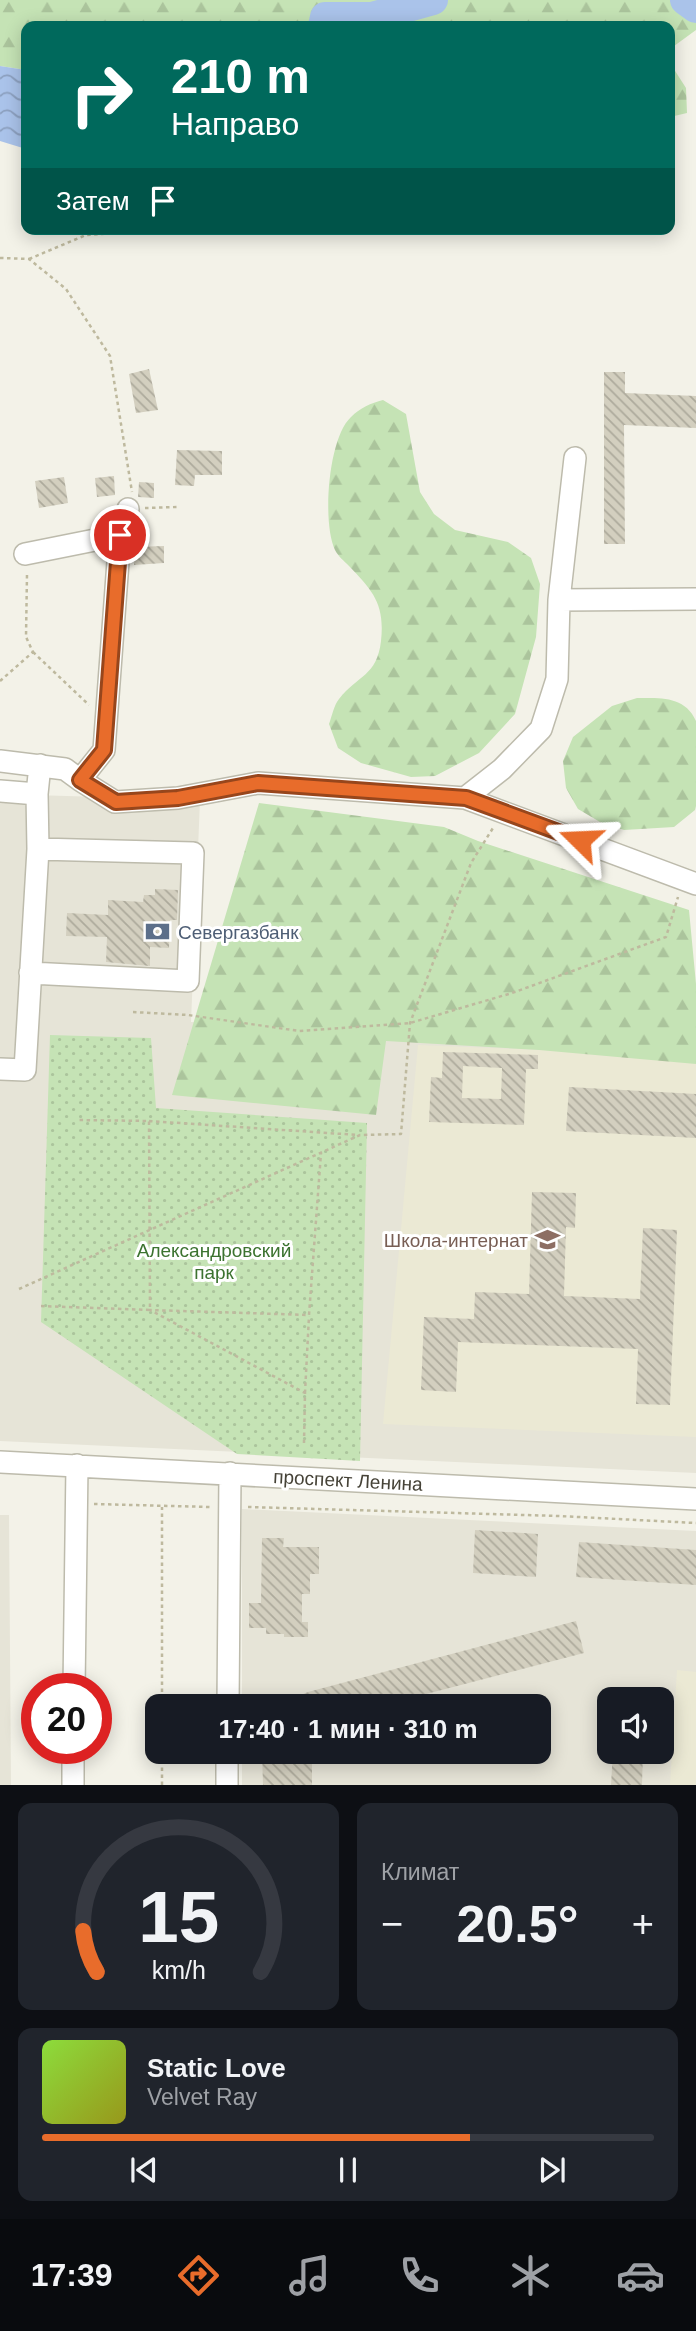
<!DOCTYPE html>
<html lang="ru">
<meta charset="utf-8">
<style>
body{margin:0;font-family:Arial,sans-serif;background:#20242c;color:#f1f3f6;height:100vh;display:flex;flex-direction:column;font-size:26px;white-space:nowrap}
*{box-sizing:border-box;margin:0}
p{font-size:23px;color:#9ea1a6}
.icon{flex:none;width:38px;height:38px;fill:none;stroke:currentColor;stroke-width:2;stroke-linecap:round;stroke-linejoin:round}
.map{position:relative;height:1785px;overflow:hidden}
.drawer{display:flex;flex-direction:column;gap:18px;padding:18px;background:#0d0f14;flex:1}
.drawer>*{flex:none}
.top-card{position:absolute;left:21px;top:21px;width:654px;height:214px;border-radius:14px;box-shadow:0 4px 18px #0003;background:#00695c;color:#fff;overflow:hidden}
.controls{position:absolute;left:597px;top:1687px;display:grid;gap:14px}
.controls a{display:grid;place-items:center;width:77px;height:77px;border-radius:14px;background:#171b24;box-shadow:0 4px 18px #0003;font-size:35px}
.speed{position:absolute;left:21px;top:1673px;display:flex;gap:14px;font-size:35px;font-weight:700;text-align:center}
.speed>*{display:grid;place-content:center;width:91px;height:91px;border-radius:50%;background:#171b24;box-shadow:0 4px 18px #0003;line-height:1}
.speed .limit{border:10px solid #d22;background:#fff;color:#111}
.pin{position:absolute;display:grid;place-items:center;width:60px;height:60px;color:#fff;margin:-30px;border:4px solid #fff;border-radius:50%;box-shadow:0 2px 7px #0007}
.me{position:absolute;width:77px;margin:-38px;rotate:291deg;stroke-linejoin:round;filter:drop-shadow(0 0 5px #0008)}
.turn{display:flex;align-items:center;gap:24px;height:147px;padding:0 35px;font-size:32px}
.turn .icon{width:91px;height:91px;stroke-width:2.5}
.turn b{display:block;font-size:49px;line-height:60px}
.then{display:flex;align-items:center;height:66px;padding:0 35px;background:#0003;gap:14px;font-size:26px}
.big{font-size:52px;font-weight:700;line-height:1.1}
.drawer .widget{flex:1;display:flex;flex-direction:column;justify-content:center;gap:10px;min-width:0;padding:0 24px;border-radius:14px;background:#20242c}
.drawer .dial{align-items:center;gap:0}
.dial svg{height:182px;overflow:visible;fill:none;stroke:#363941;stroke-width:7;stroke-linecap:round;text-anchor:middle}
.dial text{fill:#f1f3f6;stroke:none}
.song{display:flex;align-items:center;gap:21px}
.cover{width:84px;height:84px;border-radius:10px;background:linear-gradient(135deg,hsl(90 70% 55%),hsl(60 70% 35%))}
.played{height:7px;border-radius:4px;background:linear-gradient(90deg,#e86c2b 70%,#363941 70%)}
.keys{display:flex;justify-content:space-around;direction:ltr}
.heat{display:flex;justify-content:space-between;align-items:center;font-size:38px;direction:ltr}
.drawer .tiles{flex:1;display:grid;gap:18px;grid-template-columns:1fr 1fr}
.widget:last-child{grid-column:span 2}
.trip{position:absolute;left:145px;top:1694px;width:406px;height:70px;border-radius:14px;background:#171b24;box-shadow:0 4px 18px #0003;font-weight:700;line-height:70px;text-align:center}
.dock{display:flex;height:112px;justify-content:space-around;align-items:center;background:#090b0e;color:#9ea1a6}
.dock .icon{width:49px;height:49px}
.dock .on{color:#e86c2b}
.dock b{font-size:32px;color:#f1f3f6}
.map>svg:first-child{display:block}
</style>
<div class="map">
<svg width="696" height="1785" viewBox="0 0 696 1785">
<defs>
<pattern id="green-dots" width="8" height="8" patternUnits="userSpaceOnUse" patternTransform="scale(1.75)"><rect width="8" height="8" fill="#c5e3b5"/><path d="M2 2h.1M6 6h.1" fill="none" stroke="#abc49c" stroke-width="1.8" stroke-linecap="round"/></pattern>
<pattern id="forest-firs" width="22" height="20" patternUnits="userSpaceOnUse" patternTransform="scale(1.75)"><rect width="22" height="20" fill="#c5e3b5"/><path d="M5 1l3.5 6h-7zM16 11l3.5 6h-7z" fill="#abc49c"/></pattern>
<pattern id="water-waves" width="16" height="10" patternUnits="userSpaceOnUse" patternTransform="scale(1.75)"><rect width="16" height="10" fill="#aac3ea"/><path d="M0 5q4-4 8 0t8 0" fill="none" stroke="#8ca0bf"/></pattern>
<pattern id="building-back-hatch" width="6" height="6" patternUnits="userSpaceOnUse" patternTransform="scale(1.75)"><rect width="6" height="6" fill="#d3cfbf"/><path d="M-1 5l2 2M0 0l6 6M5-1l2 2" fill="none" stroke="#adaa9c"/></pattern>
</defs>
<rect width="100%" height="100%" fill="#f3f2e8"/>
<path fill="#e6e4d7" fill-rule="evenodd" d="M0,794l200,6 -9,222 505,21v430l-696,-32z
M242,1509l454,22v254h-454v-33h297v-46h-297zM609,1699h53v53h-53z
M0,1515h9l2,270h-11z"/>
<path fill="#ebe9d4" d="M418,1045l278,11v381l-313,-13z
M677,1670l19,2v113h-26z"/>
<path fill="url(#green-dots)" d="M50,1035l101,3 5,70 211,15 -7,338 -123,-7 -196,-132z"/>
<path fill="url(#forest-firs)" d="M0,0h696v30l-26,19v-23h-644v44l-26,-4z
M670,63l16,25 1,25 -17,4z
M383,400l23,14 14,78 14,22 21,16 53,12 23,16 9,26 -4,53 -21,77 -36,39 -44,23 -24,1 -50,-14 -23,-15 -9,-24c3,-8 5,-19 10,-25 19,-24 38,-23 42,-58 4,-37 -8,-50 -32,-75 -5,-5 -11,-10 -14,-16 -13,-27 -7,-112 16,-133 9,-9 20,-14 32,-17z
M637,698c24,0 48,-2 59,23v85l-1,4 -21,17 -50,3 -24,-8 -22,-13 -12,-21 -3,-27 10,-24 39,-31z
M259,803l185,24 34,14 211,69 7,74v80l-157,-14 -153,-9 -10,74 -204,-20z"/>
<path fill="url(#water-waves)" d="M0,66l26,4v79l-26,-8z"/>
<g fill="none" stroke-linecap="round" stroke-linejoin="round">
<path stroke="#aac3ea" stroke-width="30" d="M685,0l11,8
M323,26l2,-9h47l61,-17"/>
</g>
<path fill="url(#building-back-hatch)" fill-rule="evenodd" d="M149,369l9,41 -22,3 -7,-39z
M604,372h21v21l71,3v32l-72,-3 1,119h-21z
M177,450l45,1v24h-27l-1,11 -19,-1z
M114,476l1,19 -18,2 -2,-19z
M64,477l4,26 -29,5 -4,-27z
M139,482l15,1v15l-16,-1z
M164,546v17l-30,2 1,-18z
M155,889l23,1 -1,30h-7l-1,28 -19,-1v19l-44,-4 1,-25 -41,-1 1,-23 41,2v-15l35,2 1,-7h11z
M443,1052l95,3v14h-12l-2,56 -95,-3 2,-45 11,1zM463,1066l39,2 -1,31 -39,-1z
M569,1087l127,7v44l-130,-7z
M532,1192l44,1 -1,35 -9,-1 -2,69 76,3 3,-71 34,2 -7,175 -34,-1 2,-55 -180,-7 -2,50 -35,-2 3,-73 50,2 1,-27 54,2z
M475,1530l63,4 -2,43 -63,-4z
M262,1538h22l-1,9h36v27h-9v20h-8v28h6v15h-24v-3h-18v-6h-17v-25h12z
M579,1542l117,8v35l-120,-8z
M576,1621l8,32 -204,53h-105l33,-14z
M262,1752h50v33h-49z
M613,1752h30l-1,33h-31z"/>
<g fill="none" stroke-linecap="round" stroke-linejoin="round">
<defs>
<path id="minor" d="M25,554l95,-19 8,-26
M559,600l16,-142
M0,761l65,8 15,11 35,22 63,-4 80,-15 207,15 231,86
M80,780l24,-30 16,-215
M0,791l37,3
M465,798l37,-29 39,-40 16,-50 2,-79 137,-1
M30,973l158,8 5,-128 -155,-4
M0,1069l25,1 13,-221 -1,-55 3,-29
M0,1462l696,37
M74,1689l3,-224
M228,1706l2,-233
M73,1785v-37
M227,1785v-33"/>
</defs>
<use href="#minor" stroke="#bdbbac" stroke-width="24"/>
<path stroke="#beb99e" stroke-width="2.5" stroke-dasharray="3.5 3.5" stroke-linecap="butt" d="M0,258l29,1 37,30 44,67 22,136
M29,259l57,-24 85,-6
M145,508l32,-1
M33,652l56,53
M0,681l33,-29 -7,-15 1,-63
M133,1012l55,3 111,16 111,-8 102,-30 154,-56 12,-40
M149,1121l209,14
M19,1289l341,-154 41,-1 9,-111 61,-160 22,-35
M41,1306l109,4 -1,-189 -72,-1
M305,1393l4,-77
M304,1443l1,-50 -155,-83 159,5 12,-162
M94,1504l116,3
M248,1507l311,9 137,7
M162,1706v-199
M162,1785v-33"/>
<use href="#minor" stroke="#fff" stroke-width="21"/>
</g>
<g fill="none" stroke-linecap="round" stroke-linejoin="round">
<defs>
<path id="route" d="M120,535l-16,215 -24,30 36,22 62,-4 80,-15 208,15 114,42"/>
</defs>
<use href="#route" stroke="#97461c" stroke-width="18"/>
<use href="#route" stroke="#e86c2b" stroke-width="12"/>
</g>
<defs>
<symbol id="bank-bare" viewBox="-9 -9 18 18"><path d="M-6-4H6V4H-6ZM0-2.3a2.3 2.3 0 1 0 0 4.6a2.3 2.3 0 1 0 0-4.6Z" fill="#5c6f8a" stroke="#fff" stroke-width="2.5" paint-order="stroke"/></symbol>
<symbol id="school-bare" viewBox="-9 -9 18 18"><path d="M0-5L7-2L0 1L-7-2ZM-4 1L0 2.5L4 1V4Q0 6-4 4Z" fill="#8d6e63" stroke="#fff" stroke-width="2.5" paint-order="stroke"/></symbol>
</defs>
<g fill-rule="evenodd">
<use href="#bank-bare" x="140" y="914" width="35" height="35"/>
<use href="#school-bare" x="530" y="1222" width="35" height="35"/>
</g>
<g text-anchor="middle" stroke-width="6" stroke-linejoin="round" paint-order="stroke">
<g font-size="19" fill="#4e5e75" stroke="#fff" text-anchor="start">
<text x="178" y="939">Севергазбанк</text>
</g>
<g font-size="19" fill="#785e54" stroke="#fff" text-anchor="end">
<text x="528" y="1247">Школа-интернат</text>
</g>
<g font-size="19" fill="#3c7330" stroke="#fff">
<text x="214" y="1257">Александровский<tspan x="214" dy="22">парк</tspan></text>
</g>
<g font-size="19" fill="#464338" stroke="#fff">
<text transform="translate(348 1480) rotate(3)" y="7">проспект Ленина</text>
</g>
</g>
</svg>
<div class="controls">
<a><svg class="icon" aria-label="sound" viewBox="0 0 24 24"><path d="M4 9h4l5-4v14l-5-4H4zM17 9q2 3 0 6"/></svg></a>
</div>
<div class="speed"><div class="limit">20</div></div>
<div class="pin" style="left:120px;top:535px;background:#d93025"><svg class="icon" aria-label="arrive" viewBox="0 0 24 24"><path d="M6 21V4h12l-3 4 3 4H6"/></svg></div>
<svg class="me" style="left:580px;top:840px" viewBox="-20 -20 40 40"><path d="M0-17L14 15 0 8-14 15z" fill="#e86c2b" stroke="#fff" stroke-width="4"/></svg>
<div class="trip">17:40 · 1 мин · 310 m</div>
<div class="top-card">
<div class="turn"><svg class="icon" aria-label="right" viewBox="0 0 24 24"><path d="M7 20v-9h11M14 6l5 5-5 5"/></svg><div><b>210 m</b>Направо</div></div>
<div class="then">Затем<svg class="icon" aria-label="arrive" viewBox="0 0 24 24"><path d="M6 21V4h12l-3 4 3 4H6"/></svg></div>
</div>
</div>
<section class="drawer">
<div class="tiles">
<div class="widget dial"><svg viewBox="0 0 100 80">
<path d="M14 69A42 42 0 1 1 86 69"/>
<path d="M14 69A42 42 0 0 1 8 51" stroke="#e86c2b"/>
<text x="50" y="56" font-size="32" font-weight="700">15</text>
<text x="50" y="72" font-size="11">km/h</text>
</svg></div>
<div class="widget"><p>Климат</p>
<div class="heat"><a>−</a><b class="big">20.5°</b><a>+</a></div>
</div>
<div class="widget">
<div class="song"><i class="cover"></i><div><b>Static Love</b><p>Velvet Ray</p></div></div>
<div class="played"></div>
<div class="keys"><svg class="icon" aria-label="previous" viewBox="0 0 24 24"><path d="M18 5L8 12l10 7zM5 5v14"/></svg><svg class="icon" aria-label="pause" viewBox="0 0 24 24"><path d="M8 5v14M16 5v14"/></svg><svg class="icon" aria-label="next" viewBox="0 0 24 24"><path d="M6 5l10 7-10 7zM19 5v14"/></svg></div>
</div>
</div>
</section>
<nav class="dock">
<b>17:39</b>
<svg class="icon on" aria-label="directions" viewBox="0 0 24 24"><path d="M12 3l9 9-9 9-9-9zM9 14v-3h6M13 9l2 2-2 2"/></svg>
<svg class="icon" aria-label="music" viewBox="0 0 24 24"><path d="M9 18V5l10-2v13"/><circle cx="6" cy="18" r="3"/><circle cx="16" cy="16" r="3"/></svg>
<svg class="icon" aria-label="phone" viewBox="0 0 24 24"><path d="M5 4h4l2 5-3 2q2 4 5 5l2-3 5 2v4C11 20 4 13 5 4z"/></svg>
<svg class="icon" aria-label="climate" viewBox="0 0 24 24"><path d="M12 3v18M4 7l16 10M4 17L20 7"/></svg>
<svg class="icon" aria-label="car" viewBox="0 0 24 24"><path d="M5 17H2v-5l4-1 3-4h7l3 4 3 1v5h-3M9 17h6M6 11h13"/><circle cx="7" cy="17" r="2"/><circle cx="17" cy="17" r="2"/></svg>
</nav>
